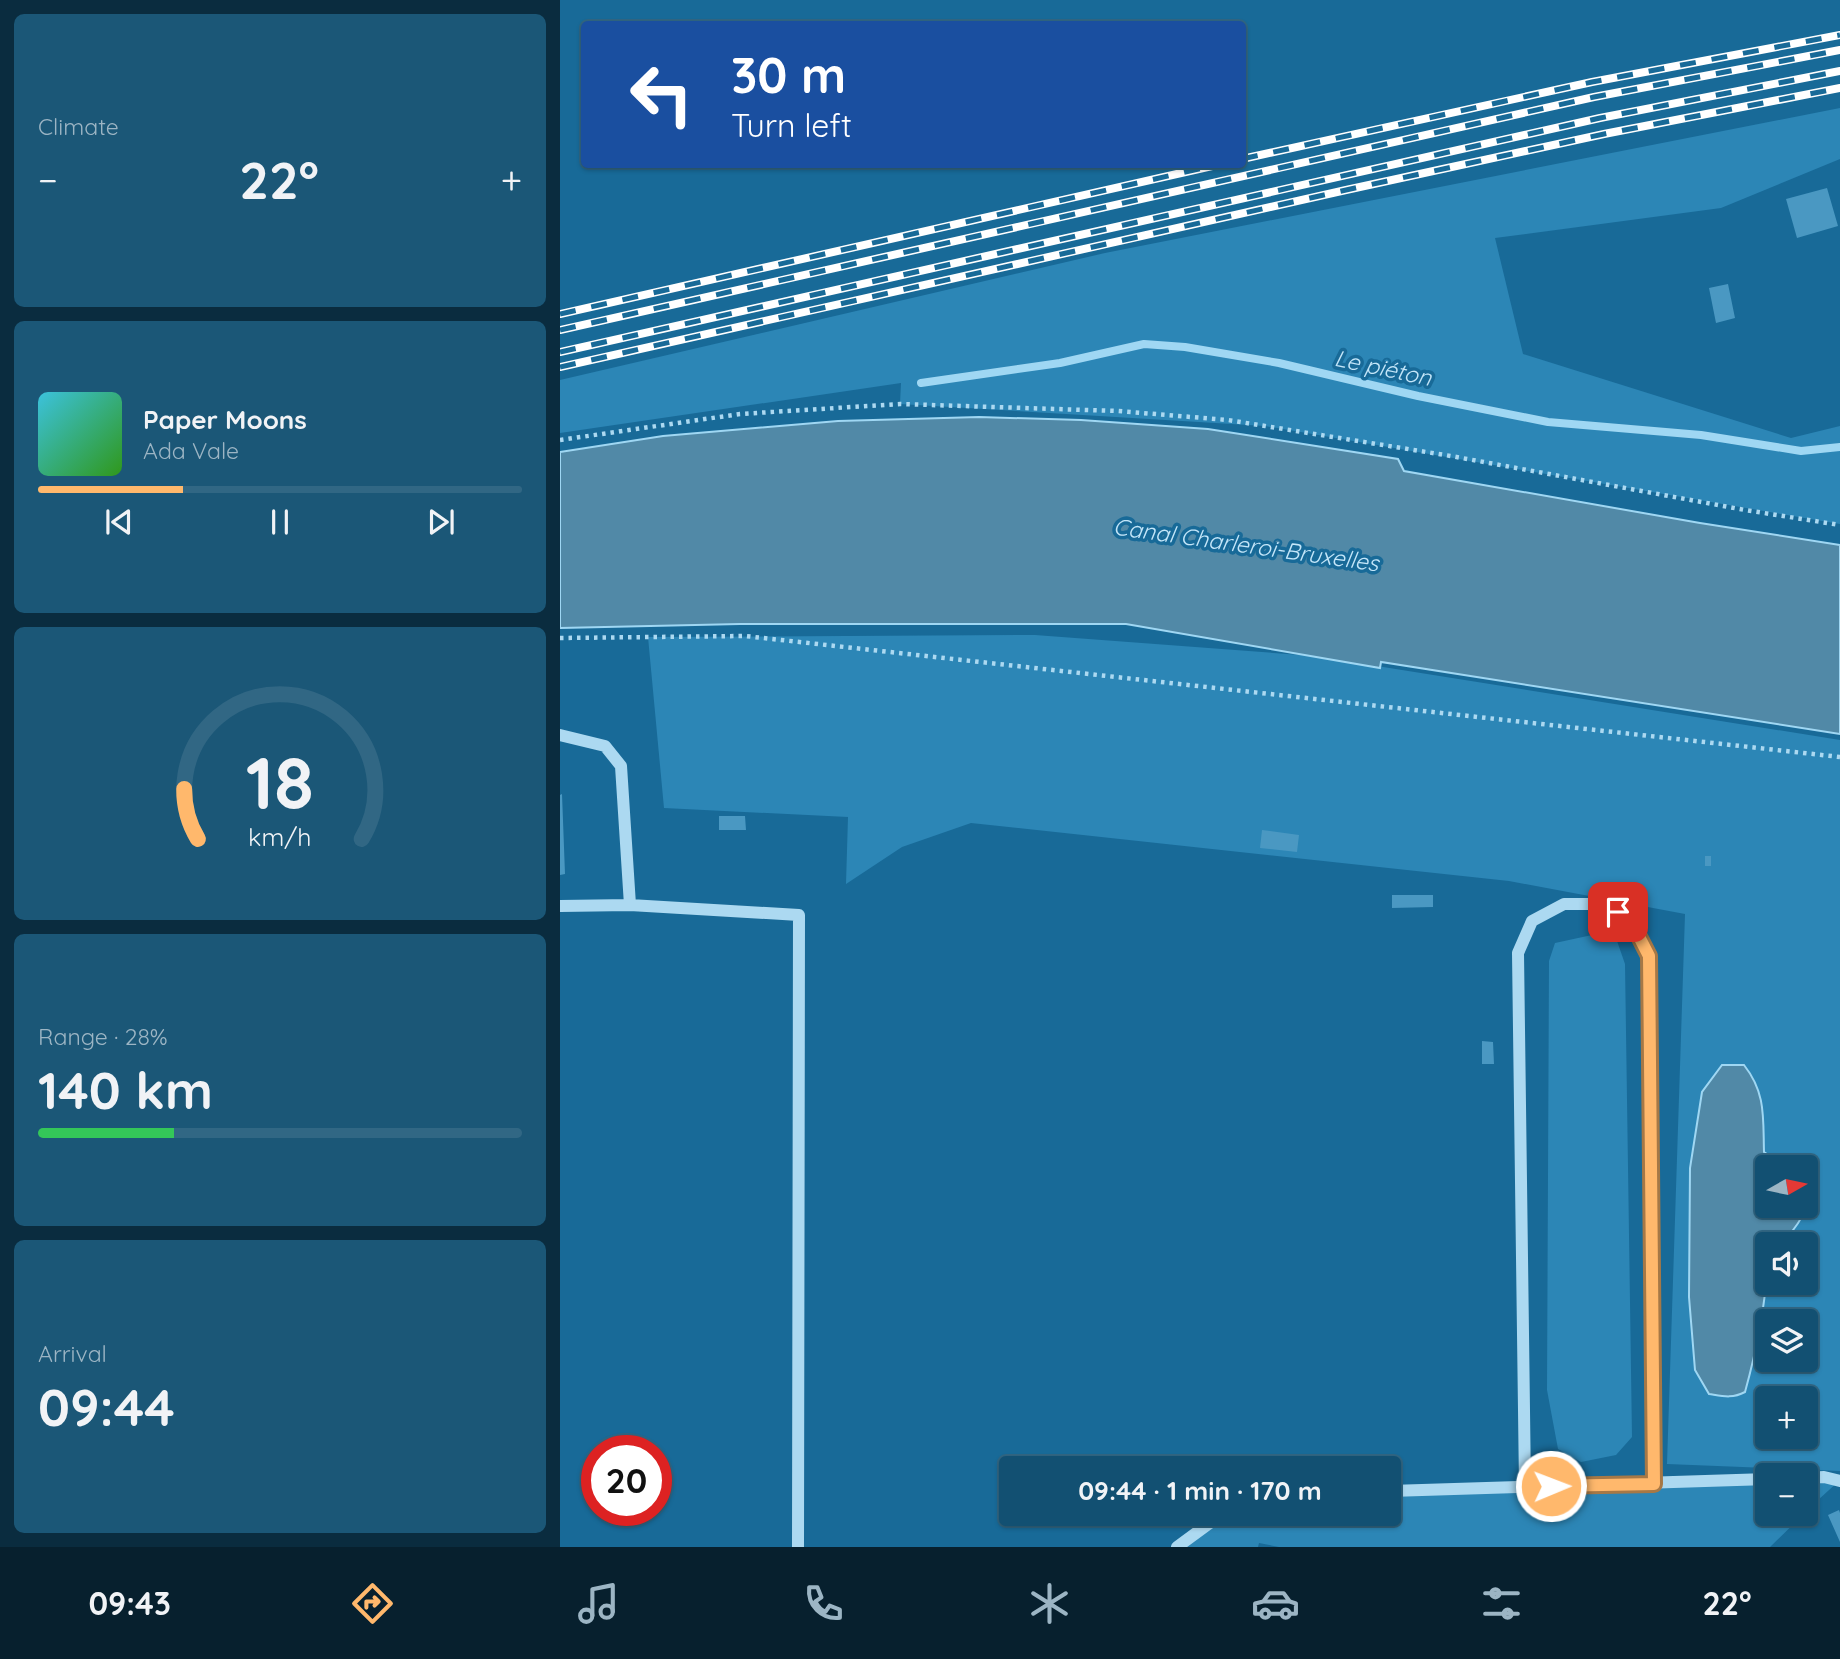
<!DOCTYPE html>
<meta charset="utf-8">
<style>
body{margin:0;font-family:Quicksand,sans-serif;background:#1b5777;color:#f1f3f6;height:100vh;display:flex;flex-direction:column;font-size:26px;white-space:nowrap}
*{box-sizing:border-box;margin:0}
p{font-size:23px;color:#9cb5c4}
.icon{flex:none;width:38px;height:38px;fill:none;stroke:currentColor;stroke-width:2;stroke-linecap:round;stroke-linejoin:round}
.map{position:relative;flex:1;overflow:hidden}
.details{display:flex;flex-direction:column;gap:14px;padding:14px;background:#0a2c3f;width:560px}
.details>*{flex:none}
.guide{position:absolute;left:21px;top:21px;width:665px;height:147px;border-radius:7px;box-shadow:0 2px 5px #0004,0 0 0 2px #316784;background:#1a4fa0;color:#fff;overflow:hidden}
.needle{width:46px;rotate:81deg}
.tools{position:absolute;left:1195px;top:1155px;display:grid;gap:14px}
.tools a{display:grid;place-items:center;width:63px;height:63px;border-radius:7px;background:#125072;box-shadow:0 2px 5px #0004,0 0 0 2px #316784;font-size:35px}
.speed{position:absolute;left:21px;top:1435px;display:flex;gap:14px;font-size:35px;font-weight:700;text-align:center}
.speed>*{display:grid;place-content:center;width:91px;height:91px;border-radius:50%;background:#125072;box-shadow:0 2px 5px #0004,0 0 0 2px #316784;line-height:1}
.speed .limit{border:10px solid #d22;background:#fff;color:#111}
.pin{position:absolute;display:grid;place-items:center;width:60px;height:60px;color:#fff;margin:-30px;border-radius:14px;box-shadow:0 4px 10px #0006}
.me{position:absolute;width:77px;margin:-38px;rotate:89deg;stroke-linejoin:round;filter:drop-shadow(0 0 5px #0008)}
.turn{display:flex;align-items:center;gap:24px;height:147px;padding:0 35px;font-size:32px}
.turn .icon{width:91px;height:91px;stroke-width:2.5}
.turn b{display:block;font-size:49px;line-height:60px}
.big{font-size:52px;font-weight:700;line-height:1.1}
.details .widget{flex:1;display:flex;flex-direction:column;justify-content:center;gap:10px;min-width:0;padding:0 24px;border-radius:10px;background:#1b5777}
.details .dial{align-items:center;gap:0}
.dial svg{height:182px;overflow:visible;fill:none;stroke:#316784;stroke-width:7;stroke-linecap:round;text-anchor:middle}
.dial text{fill:#f1f3f6;stroke:none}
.song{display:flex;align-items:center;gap:21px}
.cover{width:84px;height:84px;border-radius:10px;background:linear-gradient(135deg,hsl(190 70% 55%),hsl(110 70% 35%))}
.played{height:7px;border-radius:4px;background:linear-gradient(90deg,#ffb86c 30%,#316784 30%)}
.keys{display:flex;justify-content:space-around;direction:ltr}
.heat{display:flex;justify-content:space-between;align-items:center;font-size:38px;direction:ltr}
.charge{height:10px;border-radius:5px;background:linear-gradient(90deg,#34c759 28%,#316784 0)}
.trip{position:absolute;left:439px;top:1456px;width:402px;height:70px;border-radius:7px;background:#125072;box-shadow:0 2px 5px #0004,0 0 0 2px #316784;font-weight:700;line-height:70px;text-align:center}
.tab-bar{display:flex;height:112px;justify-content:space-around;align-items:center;background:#07202e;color:#9cb5c4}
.tab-bar .icon{width:49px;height:49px}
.tab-bar .selected{color:#ffb86c}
.tab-bar b{font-size:32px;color:#f1f3f6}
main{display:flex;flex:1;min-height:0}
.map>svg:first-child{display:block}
</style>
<main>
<section class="details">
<div class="widget"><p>Climate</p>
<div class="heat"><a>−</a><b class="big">22°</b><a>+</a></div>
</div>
<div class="widget">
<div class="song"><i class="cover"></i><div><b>Paper Moons</b><p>Ada Vale</p></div></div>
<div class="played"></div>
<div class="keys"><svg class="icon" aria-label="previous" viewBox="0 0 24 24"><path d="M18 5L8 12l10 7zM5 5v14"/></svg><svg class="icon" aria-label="pause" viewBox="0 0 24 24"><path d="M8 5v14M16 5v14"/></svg><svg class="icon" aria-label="next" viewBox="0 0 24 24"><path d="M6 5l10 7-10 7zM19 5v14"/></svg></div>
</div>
<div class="widget dial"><svg viewBox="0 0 100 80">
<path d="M14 69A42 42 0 1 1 86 69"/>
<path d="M14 69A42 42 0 0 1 8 47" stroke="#ffb86c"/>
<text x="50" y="56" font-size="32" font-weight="700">18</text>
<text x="50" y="72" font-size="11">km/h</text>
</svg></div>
<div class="widget"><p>Range · 28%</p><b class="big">140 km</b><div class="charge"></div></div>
<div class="widget"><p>Arrival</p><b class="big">09:44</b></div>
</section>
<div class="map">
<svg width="1280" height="1547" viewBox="0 0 1280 1547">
<rect width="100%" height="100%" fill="#186a98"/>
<path fill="#2c86b6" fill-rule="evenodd" d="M1280,108v51l-119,49 -226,30 28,116 268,84 49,-12v98l-575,-98 -365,-22 1,-21 -341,50v-53l545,-127z
M475,635l279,21 526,84v731l-173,-7 18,-550 -176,-33 -538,-58 -69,24 -56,37 2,-67 -184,-9 -16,-171zM1208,1167h38v39h-38zM1208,1244h38v39h-38zM1208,1321h38v39h-38zM1208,1398h38v39h-38z
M1032,935l24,3 9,26 7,473 -16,18 -35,7 -23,-13 -11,-59 2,-429 6,-18z
M1280,1480l-34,31v-30z
M1207,1481l1,33h36l-34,33h-491l-20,-4 -1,4h-81l45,-33h168v-23z"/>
<path fill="#5189a7" stroke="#9fd7f3" stroke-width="2" d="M419,417l102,3 127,9 190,30 6,12 296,52 140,22v189l-459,-72 -1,6 -254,-44h-386l-180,4v-176l103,-16 175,-15z
M1162,1065h22c22,28 19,52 20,87l22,15h-18v39h38v-23l2,2c3,24 -11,42 -27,59h-13c0,49 -10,101 -23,148 -13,7 -23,4 -36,2l-14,-24 -6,-73 1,-129 12,-76z"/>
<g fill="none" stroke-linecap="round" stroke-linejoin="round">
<path stroke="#9fd7f3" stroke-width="8" d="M361,383l139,-20 84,-19 41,3 94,16 139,33 130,26 153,13 100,16 39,-4"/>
</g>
<path fill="#4a98c2" d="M1267,188l11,38 -41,12 -11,-39z
M1168,284l7,34 -19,5 -7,-35z
M2,794l3,80 -5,1v-80z
M159,816h26l1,14h-27z
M702,830l37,5 -2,17 -37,-4z
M1145,856h6v10h-6z
M832,895h41v12l-41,1z
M922,1041l11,1 1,22h-12z
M798,1457h9l1,9 -11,1z
M1279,1510l1,3v29l-12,-27z"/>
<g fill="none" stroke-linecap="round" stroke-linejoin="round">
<path stroke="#acd9f1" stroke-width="4.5" stroke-dasharray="3.5 5" stroke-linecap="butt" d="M0,440l180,-26 160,-10 218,7 110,9 37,6 186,30 294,54 95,15
M0,638l185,-2 1095,121"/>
<path stroke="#acd9f1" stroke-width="12" d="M0,735l45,11 16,20 9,139
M0,906l70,-1 169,10 -1,632
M1246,1478l18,-1 16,4
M965,1486l-7,-533 14,-32 32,-17h40l27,17 18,35 5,528
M830,1491l378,-12
M617,1547l45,-33"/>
<defs>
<path id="rail" d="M682,159l350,-77 248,-47
M0,314l661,-150
M0,330l1034,-233 246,-47
M0,352l1040,-234 240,-47
M0,367l786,-177 258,-56 236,-46"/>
</defs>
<use href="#rail" stroke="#fff" stroke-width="8"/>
<use href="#rail" stroke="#186a98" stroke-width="5" stroke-dasharray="16" stroke-linecap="butt"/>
</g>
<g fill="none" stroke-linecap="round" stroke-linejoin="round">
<defs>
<path id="route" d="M991,1486l103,-2 -5,-528 -18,-35 -13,-9"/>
</defs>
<use href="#route" stroke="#a67846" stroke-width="18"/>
<use href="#route" stroke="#ffb86c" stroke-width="12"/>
</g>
<g text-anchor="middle" stroke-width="7" stroke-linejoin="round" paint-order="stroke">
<g font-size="23" font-style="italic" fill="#c4e6f9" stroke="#186a98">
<text transform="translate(823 368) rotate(12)" y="8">Le piéton</text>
<text transform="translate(686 545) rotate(8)" y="8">Canal Charleroi-Bruxelles</text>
</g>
</g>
</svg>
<div class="tools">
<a><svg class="needle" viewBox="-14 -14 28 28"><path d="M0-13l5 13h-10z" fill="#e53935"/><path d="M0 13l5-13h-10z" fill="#9cb5c4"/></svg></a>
<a><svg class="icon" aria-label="sound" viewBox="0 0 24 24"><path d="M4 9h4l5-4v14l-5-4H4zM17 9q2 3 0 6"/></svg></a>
<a><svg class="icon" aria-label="layers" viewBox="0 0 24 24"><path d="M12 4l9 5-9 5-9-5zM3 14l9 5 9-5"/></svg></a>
<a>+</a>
<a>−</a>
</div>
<div class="speed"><div class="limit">20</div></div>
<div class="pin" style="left:1058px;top:912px;background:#d93025"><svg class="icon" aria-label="arrive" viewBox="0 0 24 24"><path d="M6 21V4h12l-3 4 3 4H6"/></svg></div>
<svg class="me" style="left:991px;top:1486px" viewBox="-20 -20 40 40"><circle r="17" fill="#ffb86c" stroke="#fff" stroke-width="3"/><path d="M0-11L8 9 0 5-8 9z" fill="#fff"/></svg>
<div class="trip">09:44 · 1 min · 170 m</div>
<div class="guide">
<div class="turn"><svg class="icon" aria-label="left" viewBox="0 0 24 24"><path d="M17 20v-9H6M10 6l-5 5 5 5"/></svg><div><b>30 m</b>Turn left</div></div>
</div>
</div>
</main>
<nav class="tab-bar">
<b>09:43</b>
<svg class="icon selected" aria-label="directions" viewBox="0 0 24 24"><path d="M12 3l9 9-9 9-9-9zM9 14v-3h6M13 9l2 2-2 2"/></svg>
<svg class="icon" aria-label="music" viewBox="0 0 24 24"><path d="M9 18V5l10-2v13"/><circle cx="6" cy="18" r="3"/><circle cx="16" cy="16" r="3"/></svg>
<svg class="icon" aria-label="phone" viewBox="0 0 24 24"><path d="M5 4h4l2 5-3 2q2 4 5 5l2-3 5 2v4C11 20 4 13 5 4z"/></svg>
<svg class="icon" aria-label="climate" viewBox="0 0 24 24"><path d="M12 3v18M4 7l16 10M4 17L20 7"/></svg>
<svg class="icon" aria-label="car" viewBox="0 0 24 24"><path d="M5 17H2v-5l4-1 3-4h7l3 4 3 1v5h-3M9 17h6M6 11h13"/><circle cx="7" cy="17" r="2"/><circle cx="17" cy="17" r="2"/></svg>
<svg class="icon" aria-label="filters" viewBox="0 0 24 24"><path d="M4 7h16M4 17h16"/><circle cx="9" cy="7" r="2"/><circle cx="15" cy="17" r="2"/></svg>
<b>22°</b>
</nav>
